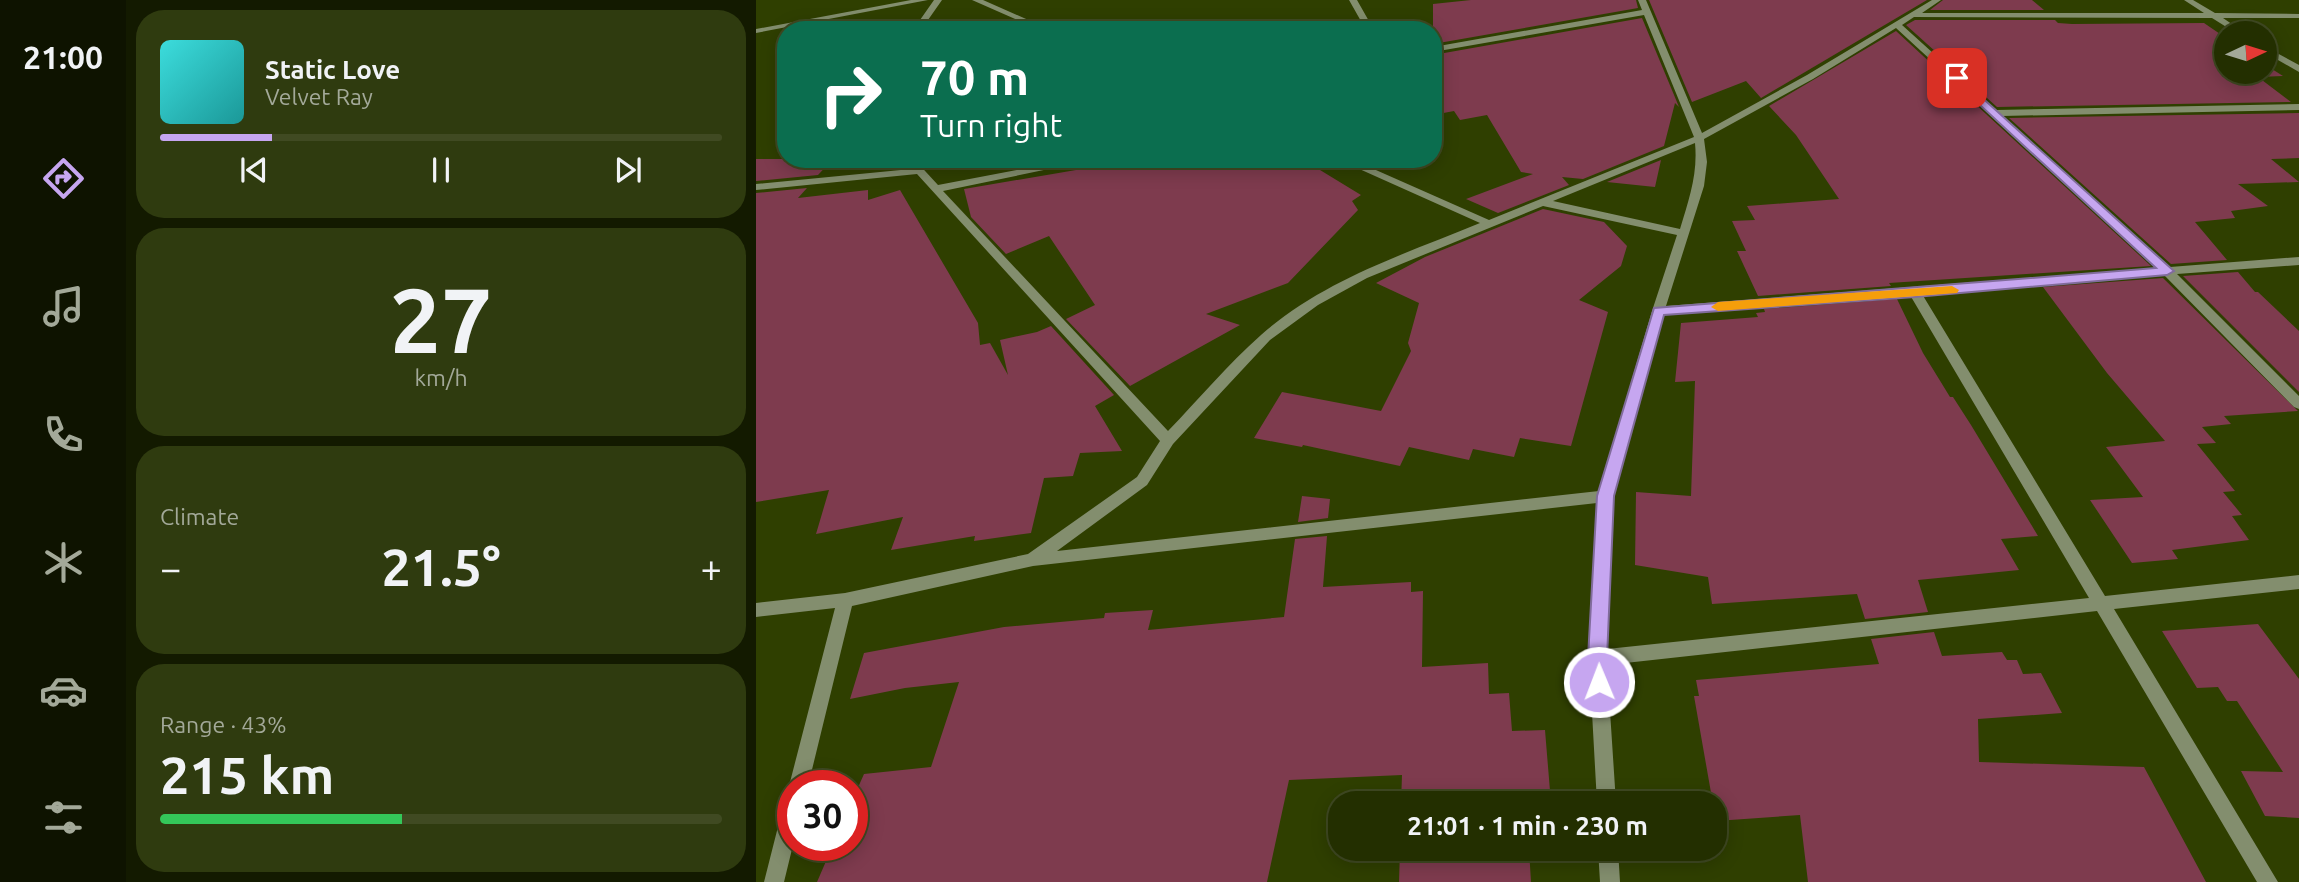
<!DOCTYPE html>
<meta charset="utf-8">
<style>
body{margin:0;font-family:Ubuntu,sans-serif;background:#2f3b0f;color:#f1f3f6;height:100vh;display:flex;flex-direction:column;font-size:26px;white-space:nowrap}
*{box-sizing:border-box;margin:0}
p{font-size:23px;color:#a3a999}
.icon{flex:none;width:38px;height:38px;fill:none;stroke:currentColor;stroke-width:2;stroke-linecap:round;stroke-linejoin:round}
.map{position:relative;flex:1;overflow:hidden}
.side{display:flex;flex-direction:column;gap:10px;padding:10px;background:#131a00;width:630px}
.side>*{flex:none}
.top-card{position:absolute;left:21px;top:21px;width:665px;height:147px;border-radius:28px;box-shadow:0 4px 18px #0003,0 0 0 2px #404a22;background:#0b6e4f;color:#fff;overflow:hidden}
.needle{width:46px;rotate:86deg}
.controls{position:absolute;left:1458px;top:21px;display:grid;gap:14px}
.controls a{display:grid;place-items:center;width:63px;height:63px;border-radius:50%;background:#232f00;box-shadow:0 4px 18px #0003,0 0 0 2px #404a22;font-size:35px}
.speed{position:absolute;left:21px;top:770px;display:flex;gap:14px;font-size:35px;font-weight:700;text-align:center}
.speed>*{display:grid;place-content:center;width:91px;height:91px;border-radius:50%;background:#232f00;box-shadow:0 4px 18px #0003,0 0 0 2px #404a22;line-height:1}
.speed .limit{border:10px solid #d22;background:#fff;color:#111}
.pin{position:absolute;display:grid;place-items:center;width:60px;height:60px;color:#fff;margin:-30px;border-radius:14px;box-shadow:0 4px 10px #0006}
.me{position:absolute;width:77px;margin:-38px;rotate:359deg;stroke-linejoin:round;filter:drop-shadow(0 0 5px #0008)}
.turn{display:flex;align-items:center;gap:24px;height:147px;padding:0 28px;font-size:32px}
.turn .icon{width:91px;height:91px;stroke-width:2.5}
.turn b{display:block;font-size:49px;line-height:60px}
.big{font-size:52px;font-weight:700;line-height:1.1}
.side .tile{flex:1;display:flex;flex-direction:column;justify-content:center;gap:10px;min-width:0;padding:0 24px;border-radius:28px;background:#2f3b0f}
.side .dial{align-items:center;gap:0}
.dial b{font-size:91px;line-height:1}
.song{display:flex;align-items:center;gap:21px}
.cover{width:84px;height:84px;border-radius:10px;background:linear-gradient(135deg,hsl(180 70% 55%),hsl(180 70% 35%))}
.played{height:7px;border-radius:4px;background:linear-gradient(90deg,#c6a6f0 20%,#404a22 20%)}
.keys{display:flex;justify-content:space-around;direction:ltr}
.heat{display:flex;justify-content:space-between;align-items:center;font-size:38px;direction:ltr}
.charge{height:10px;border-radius:5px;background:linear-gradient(90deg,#34c759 43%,#404a22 0)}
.trip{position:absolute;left:572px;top:791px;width:399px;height:70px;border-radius:28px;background:#232f00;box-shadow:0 4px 18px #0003,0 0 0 2px #404a22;font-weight:700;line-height:70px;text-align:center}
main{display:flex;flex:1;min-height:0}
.tab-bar{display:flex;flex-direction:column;width:126px;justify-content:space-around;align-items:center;background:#0e1300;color:#a3a999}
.tab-bar .icon{width:49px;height:49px}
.tab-bar .selected{color:#c6a6f0}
.tab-bar b{font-size:32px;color:#f1f3f6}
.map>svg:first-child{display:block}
</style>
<main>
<nav class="tab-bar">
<b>21:00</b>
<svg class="icon selected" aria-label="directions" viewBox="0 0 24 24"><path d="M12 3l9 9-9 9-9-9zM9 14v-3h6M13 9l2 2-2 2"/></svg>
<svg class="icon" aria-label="music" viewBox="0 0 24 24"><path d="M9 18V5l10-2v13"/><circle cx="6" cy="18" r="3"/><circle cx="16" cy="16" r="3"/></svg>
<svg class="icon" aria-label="phone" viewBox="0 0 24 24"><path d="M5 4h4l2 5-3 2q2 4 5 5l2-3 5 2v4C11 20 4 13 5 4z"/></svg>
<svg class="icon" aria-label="climate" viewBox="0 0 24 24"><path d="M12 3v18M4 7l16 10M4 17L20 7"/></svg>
<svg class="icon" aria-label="car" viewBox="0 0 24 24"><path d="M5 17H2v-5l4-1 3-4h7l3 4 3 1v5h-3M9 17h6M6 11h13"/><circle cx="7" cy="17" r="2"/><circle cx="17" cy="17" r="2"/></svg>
<svg class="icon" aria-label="filters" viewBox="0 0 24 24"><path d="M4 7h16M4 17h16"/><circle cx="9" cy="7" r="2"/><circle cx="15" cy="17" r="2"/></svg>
</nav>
<section class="side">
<div class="tile">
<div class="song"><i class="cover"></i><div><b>Static Love</b><p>Velvet Ray</p></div></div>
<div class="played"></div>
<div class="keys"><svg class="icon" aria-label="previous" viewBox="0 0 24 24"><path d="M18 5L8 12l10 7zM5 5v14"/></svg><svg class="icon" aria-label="pause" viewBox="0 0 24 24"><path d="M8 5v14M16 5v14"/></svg><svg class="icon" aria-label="next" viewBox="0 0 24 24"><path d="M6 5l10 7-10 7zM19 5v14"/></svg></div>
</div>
<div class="tile dial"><b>27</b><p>km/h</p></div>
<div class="tile"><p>Climate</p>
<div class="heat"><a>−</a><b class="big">21.5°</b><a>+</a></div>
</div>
<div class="tile"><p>Range · 43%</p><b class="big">215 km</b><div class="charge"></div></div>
</section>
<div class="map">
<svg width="1543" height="882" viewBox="0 0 1543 882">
<rect width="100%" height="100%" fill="#2f3f00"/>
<path fill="#7e3b4e" d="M715,0h165l2,8 -205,36v-40z
M893,0h278l-166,98 -15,-17 -54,21z
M1187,0h89l12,10h-114z
M886,18l37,89 -4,-4 -11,43 -81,33 -21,-2 7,8 -71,28 -32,-14 67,-25 -12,-2 -34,-57 -27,5 -6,-9 -21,4v-60z
M1159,20h140l3,3 14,1 132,-1 22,15v34h38v-8l19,12 -25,1 33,25 -294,5 -91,-82z
M1140,31l255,235 -262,17 2,3 -133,10 -21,-45h9l-14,-30 23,-1 -8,-14 92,-7 -43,-64 -27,-29z
M1543,113v45l-28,1 28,23 -61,2 30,22 -37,5 4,7 -40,4 32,38 -56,4 -162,-146z
M0,159h77l-15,16 -62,6z
M393,159h153l59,36 -9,6 6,9 -70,73 -82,31 34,11 -110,61 -64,-67 29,-14 -46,-69 -43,18 -35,-37 -7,-28 112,-19 1,-2z
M905,160l-6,27 -48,-5z
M51,188l-9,10 70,-8v10l32,-10 78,133 2,22 10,-2 18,32 -8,-35 37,-8 14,-6 63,69 -19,11 27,45 -42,2 -7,23 -29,2 -13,55 -57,8 1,-5 -84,14 12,-33 -87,17 13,-44 -73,12v-309z
M787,209l61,13 23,24 -6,20 -42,34 29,12 -37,134 -51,-8 -6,19 -41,-8 -4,11 -60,-13 -9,19 -97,-21 -1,2 -48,-9 28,-46 99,19 30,-60 -3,-8 11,-40 -43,-20 49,-26z
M1482,272l17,20h3l41,39v61l-116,-116z
M1407,278l135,133 -74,5 7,8 -29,3 14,16 -19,1 38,47 -12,1 19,23 -10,1 17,24 -77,10 6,9 -46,4 -42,-63 53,-3 -37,-50 59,-6 -58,-68 -64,-86z
M1141,299l26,54 27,44h3l18,28 67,111 -37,3 18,31 -101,10 10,32 -63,7 -8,-25 -145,10 -4,-27 -73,-12 1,-73 55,4 4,-115 -20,1 6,-59 77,-6 -2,-4 9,-1 -1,-3z
M546,496l28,3 -2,19 -30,4z
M571,536l-4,51 88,-5v10l12,-1 -1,76 66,-4 1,31 20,-1 3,38 33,-1 6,73h-150l1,-28 -113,5 -22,102h-450l16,-37h19v-44l12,-27 67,-7 28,-85 -54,6 -55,11 14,-46 140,-26 100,-9 1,-5 48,-3 -5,20 136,-13 11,-78z
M1502,624l41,55v139l-34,-2 -24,-45 42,1 -46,-71h-10l-9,-14 -21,1 -35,-57z
M1178,632l8,24 60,-4 5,8h10l6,14 18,-1 21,40 -84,6 1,43 165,5 62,115h-398l-8,-67 -84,6 -22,-125h5l-3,-16 183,-16 -8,-25z
M644,849h129l2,33h-132z"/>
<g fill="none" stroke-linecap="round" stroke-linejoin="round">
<path fill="#838e6e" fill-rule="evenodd" d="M155,0h17l-172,33v-4z
M178,0h8l-21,30h-8z
M216,0h11l68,30h-11z
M593,0h8l17,30h-8z
M882,0h8l56,133 105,-58 125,-75h9l-19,13h282l-20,-13h9l22,13 84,1v4h-76l22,15h-9l-24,-15 -298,-1 -12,8 94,85 303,-6v6l-297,6 168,151 129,-10v8l-122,9 122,122v13l-5,-2 -130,-132 -242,19 183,302 194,-21v14l-185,20 164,273h-21l-160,-271 -490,54 9,138h-19l-8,-145 8,-155 -564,63 -181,40 -44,180h-15l-2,7 -2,-7 46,-178 -79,9v-14l89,-10 183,-39 109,-77 23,-36 -243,-267 -161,16v-6l155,-15 -8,-10h11l24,26 137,-26h22l-154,32 225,240c31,-32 60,-67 93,-96 62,-55 144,-81 219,-112l-143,-64h14l138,61 205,-83 -50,-122 -211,37v-5l209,-37zM1140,28l261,240 -491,38 38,-120 3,-24 -3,-23 109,-60zM939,143c3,31 -6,56 -15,86l-127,-28zM787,206l134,29 -25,76 -53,180 -542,60 90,-66 26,-41 97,-104 48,-35 49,-27zM1154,295l179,303 -482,51 5,-153 51,-181z
M1508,46l35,19v7l-35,-20z
M37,797v48l-9,37h-20l19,-75 3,-7z
M842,849h20l2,33h-20z"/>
</g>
<path fill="#c6a6f0" stroke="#816c9c" stroke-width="2" d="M1201,75l217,196 -7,4 -252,22 -251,18 -50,181 -7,162 2,24 -3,7 -7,3 -7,-3 -4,-31 9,-162 57,-188 502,-40 -203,-188 -1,-2z"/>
<path fill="#f59e0b" d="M1196,286l7,4 -2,3 -239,18 -7,-4 7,-5z"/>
</svg>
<div class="controls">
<a><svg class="needle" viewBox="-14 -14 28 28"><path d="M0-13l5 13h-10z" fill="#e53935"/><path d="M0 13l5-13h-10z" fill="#a3a999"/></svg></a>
</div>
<div class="speed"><div class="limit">30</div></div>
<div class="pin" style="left:1201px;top:78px;background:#d93025"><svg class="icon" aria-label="arrive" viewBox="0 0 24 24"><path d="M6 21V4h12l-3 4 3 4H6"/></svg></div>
<svg class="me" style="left:843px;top:682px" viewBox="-20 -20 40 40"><circle r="17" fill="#c6a6f0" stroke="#fff" stroke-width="3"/><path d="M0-11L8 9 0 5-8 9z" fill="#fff"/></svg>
<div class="trip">21:01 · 1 min · 230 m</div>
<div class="top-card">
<div class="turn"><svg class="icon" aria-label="right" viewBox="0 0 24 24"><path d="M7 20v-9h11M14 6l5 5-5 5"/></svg><div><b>70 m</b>Turn right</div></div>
</div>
</div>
</main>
